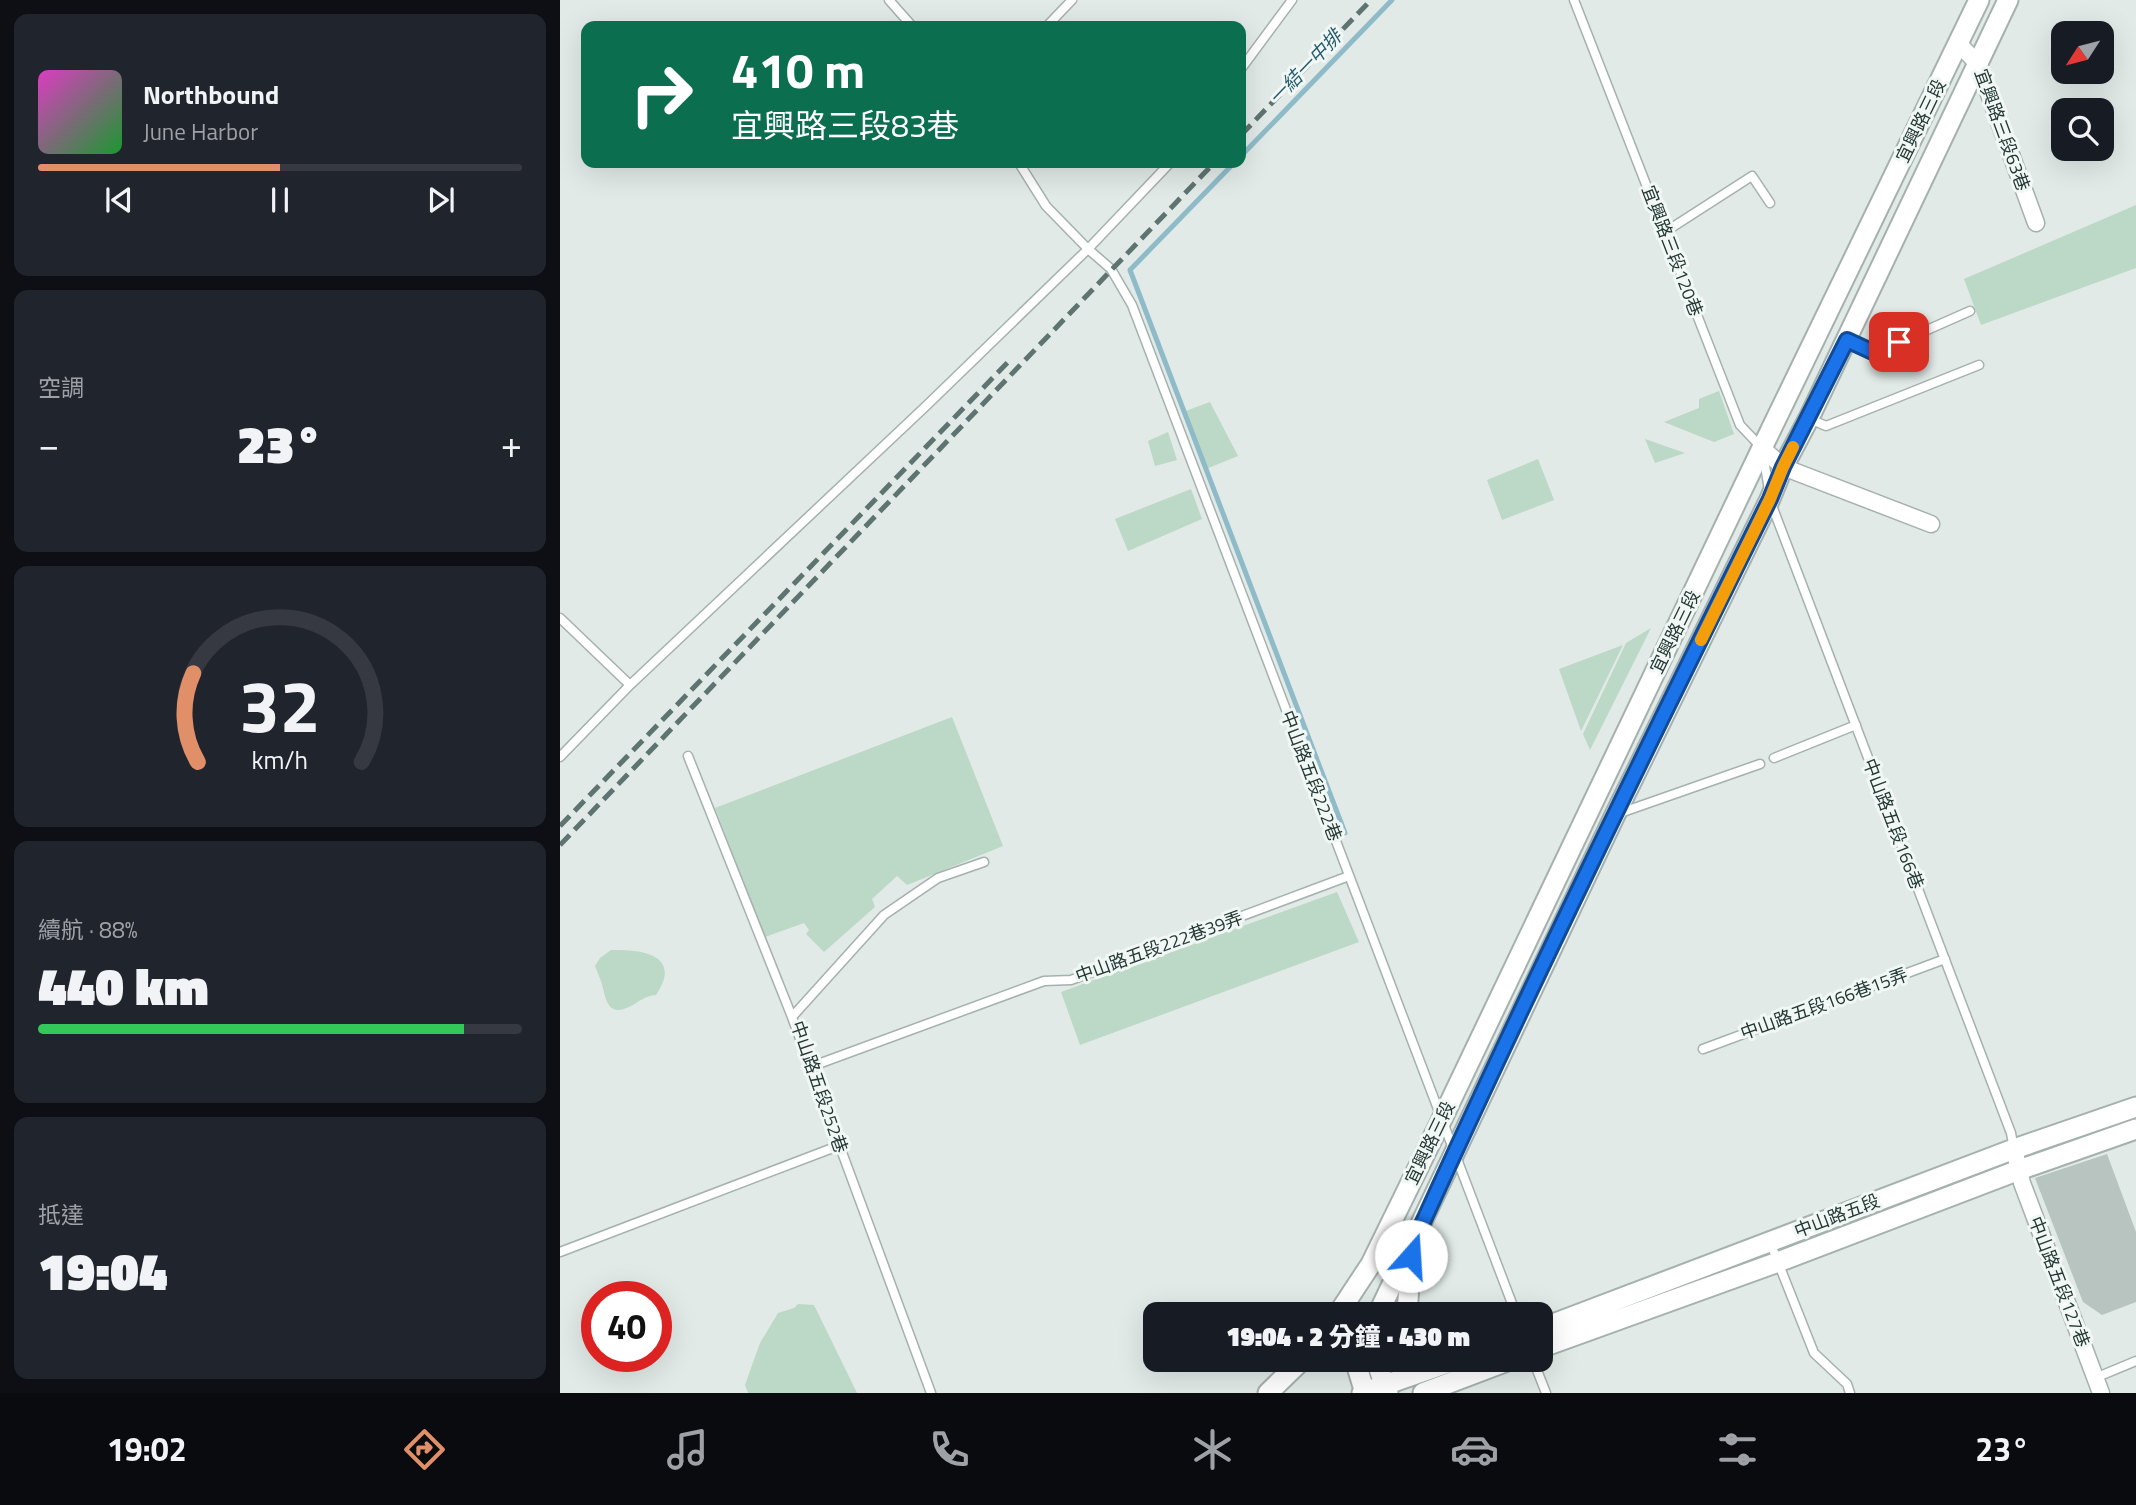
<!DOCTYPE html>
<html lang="zh-TW">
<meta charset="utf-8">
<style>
body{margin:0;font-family:"Titillium Web","Noto Sans TC",sans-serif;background:#20242c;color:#f1f3f6;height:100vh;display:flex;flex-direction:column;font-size:26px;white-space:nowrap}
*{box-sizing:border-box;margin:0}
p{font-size:23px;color:#9ea1a6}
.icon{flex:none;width:38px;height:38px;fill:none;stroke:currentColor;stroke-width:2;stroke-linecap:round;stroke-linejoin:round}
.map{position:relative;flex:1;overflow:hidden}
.details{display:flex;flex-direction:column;gap:14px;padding:14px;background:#0d0f14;width:560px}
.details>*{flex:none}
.top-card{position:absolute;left:21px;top:21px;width:665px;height:147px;border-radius:14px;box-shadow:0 7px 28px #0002;background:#0b6e4f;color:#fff;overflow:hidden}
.needle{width:46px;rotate:234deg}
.fabs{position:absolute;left:1491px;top:21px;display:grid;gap:14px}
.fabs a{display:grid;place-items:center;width:63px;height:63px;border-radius:14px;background:#171b24;box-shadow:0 7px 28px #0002;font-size:35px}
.speed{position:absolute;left:21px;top:1281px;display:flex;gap:14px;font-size:35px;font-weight:700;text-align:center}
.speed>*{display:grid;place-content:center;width:91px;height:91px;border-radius:50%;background:#171b24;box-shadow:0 7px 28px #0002;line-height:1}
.speed .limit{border:10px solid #d22;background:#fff;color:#111}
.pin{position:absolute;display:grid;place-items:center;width:60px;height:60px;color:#fff;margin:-30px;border-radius:14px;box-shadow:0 4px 10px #0006}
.me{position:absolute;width:77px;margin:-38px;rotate:19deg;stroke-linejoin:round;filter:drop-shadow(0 0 5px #0008)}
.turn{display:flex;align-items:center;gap:24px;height:147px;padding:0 35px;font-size:32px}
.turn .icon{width:91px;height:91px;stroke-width:2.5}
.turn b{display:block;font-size:49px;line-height:60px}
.big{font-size:52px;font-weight:800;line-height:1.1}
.details .widget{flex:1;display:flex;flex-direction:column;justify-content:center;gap:10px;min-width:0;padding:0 24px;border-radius:14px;background:#20242c}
.details .dial{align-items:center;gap:0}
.dial svg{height:182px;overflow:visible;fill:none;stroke:#363941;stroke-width:7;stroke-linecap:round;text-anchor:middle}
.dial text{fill:#f1f3f6;stroke:none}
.song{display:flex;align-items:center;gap:21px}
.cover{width:84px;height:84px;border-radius:10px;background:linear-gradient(135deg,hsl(310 70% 55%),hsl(130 70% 35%))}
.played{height:7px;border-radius:4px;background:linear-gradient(90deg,#e18f68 50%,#363941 50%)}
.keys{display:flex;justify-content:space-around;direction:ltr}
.heat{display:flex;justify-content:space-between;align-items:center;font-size:38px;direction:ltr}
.charge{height:10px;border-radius:5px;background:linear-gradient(90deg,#34c759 88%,#363941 0)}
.trip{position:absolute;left:583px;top:1302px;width:410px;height:70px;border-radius:14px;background:#171b24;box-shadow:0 7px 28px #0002;font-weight:800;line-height:70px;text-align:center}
.tab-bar{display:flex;height:112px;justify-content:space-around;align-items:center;background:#090b0e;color:#9ea1a6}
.tab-bar .icon{width:49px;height:49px}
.tab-bar .current{color:#e18f68}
.tab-bar b{font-size:32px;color:#f1f3f6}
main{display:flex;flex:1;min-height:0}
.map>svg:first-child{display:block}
</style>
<main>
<section class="details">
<div class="widget">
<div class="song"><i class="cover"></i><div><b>Northbound</b><p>June Harbor</p></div></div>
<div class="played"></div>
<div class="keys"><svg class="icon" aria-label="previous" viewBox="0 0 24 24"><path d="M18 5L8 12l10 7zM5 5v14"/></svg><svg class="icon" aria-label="pause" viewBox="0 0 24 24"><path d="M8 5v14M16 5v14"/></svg><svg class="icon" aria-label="next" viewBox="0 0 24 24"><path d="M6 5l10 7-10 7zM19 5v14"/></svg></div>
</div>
<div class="widget"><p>空調</p>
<div class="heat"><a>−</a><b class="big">23°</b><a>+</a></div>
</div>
<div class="widget dial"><svg viewBox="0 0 100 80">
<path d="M14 69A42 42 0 1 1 86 69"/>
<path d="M14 69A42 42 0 0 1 12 30" stroke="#e18f68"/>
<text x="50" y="56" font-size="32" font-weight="700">32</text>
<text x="50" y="72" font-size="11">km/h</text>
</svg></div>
<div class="widget"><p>續航 · 88%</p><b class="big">440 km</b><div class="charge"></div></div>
<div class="widget"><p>抵達</p><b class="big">19:04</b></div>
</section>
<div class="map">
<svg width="1576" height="1393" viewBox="0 0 1576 1393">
<rect width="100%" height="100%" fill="#e1eae7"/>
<path fill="#bcd8c6" d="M1576,205v63l-155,57 -17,-46z
M1159,391l15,43 -20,8 -50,-20 35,-14v-9z
M650,402l28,54 -32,13 -23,-57z
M608,432l9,28 -22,6 -7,-25z
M1085,439l40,14 -30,10z
M978,459l16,41 -52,20 -15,-40z
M631,489l11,30 -74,32 -13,-32z
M1091,628l-61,122 -7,-16 43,-91z
M1063,645l-42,86 -22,-62z
M392,717l51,129 -96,39 -10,-9 -25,23 3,8 -51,45 -18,-18 3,-4 -5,-7 -39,14 -50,-129z
M777,892l22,50 -279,103 -19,-53z
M51,950c31,-1 72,5 45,45 -11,1 -16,6 -25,11 -25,13 -25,-9 -30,-25 -2,-5 -4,-10 -6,-15l5,-8z
M238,1304l16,1 43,88h-109l-3,-8 15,-42 18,-30 16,-5z"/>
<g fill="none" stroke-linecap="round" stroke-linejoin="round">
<path stroke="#8fbbc9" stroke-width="5" d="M681,156l151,-156
M674,163l-104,107 215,563"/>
</g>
<path fill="#b7c4c0" d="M1547,1154l29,78v70l-34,13 -19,-13 -48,-124z"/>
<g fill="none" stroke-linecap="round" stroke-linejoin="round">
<defs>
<path id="service" d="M329,0l23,26
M1014,0l166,425 22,23 7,42
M487,26l25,-26
M681,69l51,-69
M459,163l27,43 42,43 23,20 21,36 384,1009
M1105,232l87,-56 18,27
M1288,340l27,13 95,-42
M1250,419l16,7 153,-61
M1211,503l240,630 3,16
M0,618l70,67
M128,756l104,261
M0,757l70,-72 296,-279 162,-157 82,-86
M1214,758l82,-33
M1060,813l140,-49
M1143,1049l242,-90
M250,1067l234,-86 27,-1 278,-104
M1210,1242l44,111 33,31 3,9
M0,1252l278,-106
M973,1360l13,33
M1535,1378l41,-17
M371,1393l-139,-376 92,-102 54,-37 46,-16"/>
<path id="minor" d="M1399,44l19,20 58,159
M1202,448l21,19 148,57
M1454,1149l8,34 79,210"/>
<path id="tertiary" d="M778,1314l33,-50 71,-145 320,-671 217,-448
M818,1314l237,-499 155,-316 13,-32 26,-49 199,-418
M847,1314l4,-57
M980,1329l474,-180 122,-42
M980,1348l238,-86 241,-92 117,-41
M795,1360l10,33
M816,1360l8,24 4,9
M708,1393l34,-33
M802,1393l94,-33
M863,1393l87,-33"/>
</defs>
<use href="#service" stroke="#a5b1ae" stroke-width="11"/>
<use href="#minor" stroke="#a5b1ae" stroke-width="19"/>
<use href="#tertiary" stroke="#a5b1ae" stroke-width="23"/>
<use href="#service" stroke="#fff" stroke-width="8"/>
<use href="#minor" stroke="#fff" stroke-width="16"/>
<use href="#tertiary" stroke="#fff" stroke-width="19"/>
<path stroke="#5e7470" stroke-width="5" stroke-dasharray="14 7" stroke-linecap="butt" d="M681,135l130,-135
M0,826l450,-466
M0,845l654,-682"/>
</g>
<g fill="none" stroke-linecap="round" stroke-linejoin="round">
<defs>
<path id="route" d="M851,1256l3,-14c113,-250 234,-497 356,-743l13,-32 64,-127 28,13 24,-11"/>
</defs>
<use href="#route" stroke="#114b97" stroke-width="18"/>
<use href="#route" stroke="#1a73e8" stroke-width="12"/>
<path stroke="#f59e0b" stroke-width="12" d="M1141,640l69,-141 13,-32 10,-20"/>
</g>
<g text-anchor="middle" stroke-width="6" stroke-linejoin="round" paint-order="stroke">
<g font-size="18" fill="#243834" stroke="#f1f7f4">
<text transform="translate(1361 121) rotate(-64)" y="6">宜興路三段</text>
<text transform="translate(1442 130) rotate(70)" y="6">宜興路三段63巷</text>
<text transform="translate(1112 251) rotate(69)" y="6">宜興路三段120巷</text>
<text transform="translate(1115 632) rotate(-64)" y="6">宜興路三段</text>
<text transform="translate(751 776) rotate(69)" y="6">中山路五段222巷</text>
<text transform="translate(1333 824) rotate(69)" y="6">中山路五段166巷</text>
<text transform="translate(599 947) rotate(-20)" y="6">中山路五段222巷39弄</text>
<text transform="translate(1264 1004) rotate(-20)" y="6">中山路五段166巷15弄</text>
<text transform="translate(259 1087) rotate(71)" y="6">中山路五段252巷</text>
<text transform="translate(870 1143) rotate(-64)" y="6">宜興路三段</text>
<text transform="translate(1277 1216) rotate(-21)" y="6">中山路五段</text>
<text transform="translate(1499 1282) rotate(69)" y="6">中山路五段127巷</text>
</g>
<g font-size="19" font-style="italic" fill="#255b6d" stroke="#f1f7f4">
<text transform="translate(745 67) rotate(-46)" y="7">一結一中排</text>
</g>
</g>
</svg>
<div class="fabs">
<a><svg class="needle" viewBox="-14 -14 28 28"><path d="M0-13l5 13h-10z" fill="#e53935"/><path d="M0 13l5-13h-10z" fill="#9ea1a6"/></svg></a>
<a><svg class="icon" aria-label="search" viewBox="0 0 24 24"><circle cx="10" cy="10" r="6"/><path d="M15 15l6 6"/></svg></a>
</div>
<div class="speed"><div class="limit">40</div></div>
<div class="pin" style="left:1339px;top:342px;background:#d93025"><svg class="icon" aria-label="arrive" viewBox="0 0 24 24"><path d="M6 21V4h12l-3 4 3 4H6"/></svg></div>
<svg class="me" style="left:851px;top:1256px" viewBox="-20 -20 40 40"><circle r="19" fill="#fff"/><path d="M0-13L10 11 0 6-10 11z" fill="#1a73e8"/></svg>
<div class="trip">19:04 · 2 分鐘 · 430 m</div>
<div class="top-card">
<div class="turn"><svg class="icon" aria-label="right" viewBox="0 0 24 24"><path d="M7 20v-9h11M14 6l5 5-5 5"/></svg><div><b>410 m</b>宜興路三段83巷</div></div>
</div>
</div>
</main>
<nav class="tab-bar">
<b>19:02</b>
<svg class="icon current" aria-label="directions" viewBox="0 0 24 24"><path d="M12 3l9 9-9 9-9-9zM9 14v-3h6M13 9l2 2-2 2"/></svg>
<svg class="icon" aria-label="music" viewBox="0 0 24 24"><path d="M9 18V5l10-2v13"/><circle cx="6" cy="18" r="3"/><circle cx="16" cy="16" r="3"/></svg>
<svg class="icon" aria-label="phone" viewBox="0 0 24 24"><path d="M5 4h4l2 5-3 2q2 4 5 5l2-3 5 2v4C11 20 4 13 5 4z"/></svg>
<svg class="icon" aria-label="climate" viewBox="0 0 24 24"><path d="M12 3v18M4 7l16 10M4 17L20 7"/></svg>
<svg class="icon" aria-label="car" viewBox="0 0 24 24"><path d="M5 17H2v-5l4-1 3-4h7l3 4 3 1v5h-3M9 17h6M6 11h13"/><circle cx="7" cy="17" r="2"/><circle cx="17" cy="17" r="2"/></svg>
<svg class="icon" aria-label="filters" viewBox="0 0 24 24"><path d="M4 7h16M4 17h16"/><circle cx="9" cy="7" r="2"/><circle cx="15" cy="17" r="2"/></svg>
<b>23°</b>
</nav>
